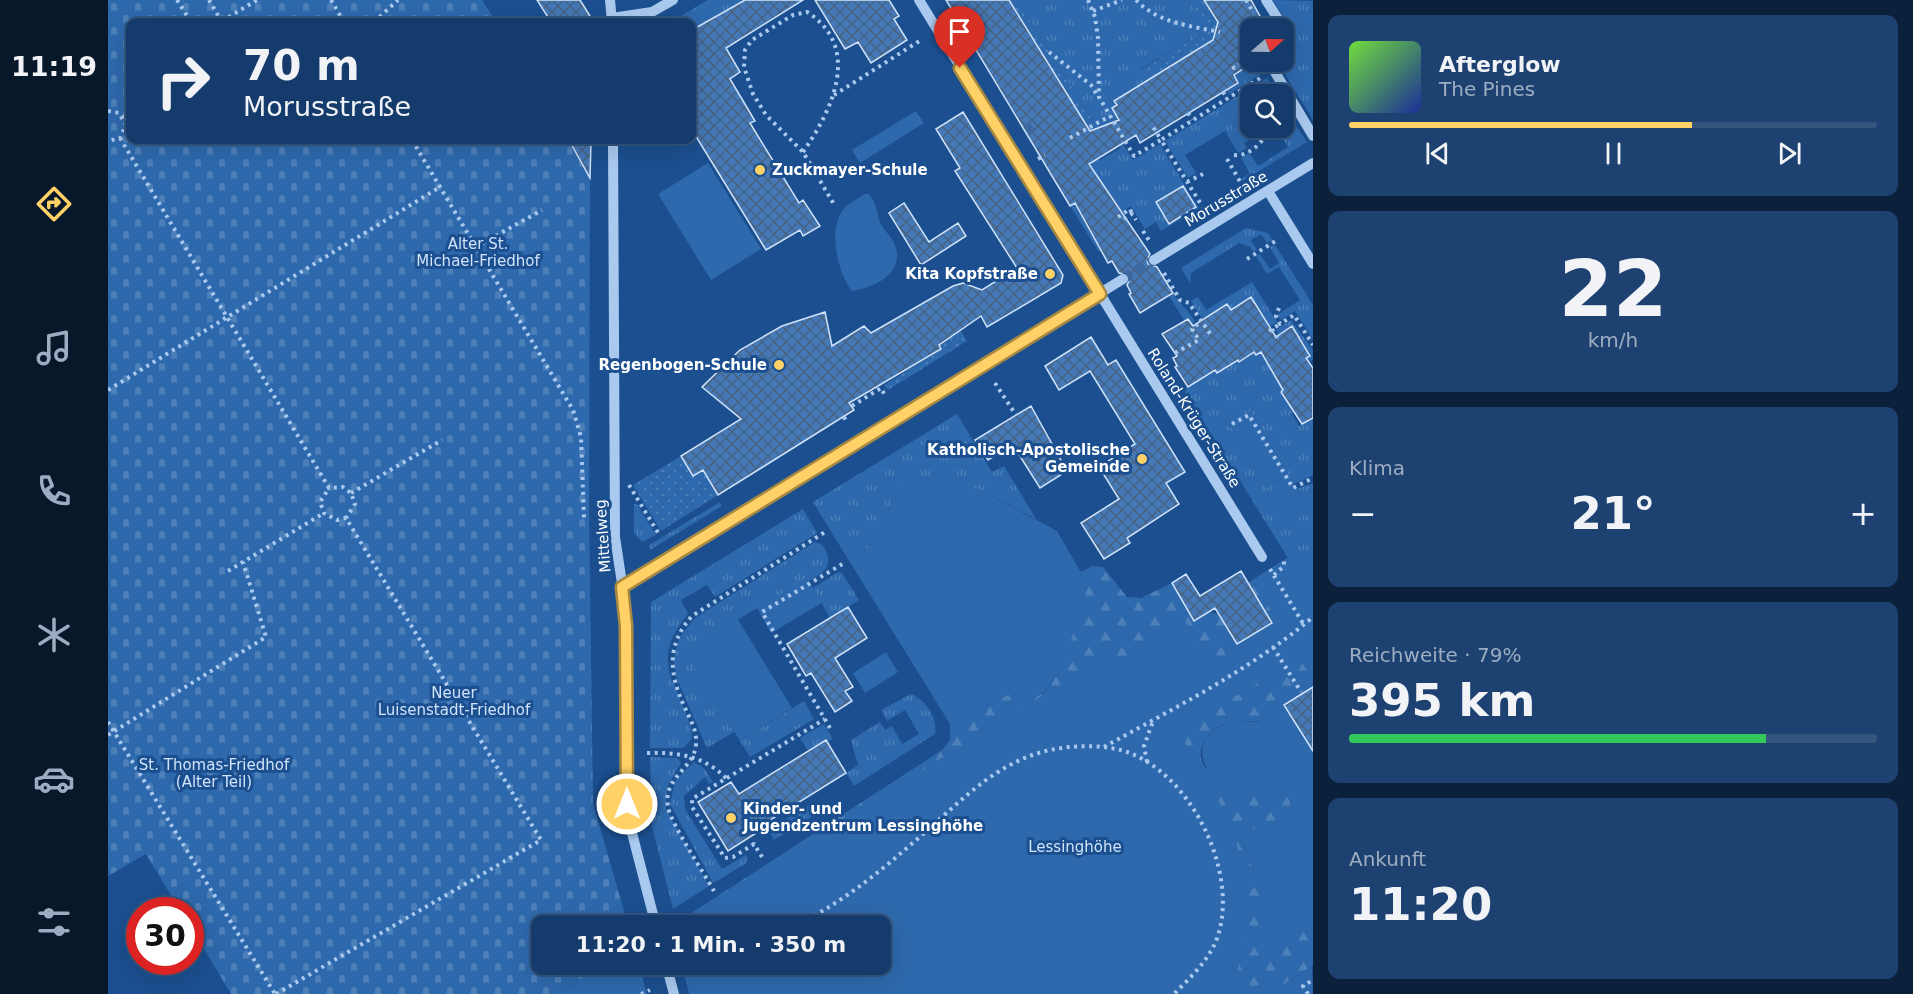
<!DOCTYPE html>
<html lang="de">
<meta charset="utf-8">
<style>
body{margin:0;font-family:"DejaVu Sans",sans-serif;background:#1d4271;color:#f1f3f6;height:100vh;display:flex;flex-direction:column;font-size:22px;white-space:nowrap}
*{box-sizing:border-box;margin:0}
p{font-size:20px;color:#9dadc1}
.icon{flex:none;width:33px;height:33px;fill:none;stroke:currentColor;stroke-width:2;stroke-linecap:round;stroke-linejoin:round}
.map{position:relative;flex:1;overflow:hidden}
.drawer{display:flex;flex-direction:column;gap:15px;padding:15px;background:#0b203b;width:600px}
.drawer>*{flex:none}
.hud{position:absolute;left:18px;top:18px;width:570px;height:126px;border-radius:12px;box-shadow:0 6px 24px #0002,0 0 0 2px #33557e;background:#143b6b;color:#f1f3f6;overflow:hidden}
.needle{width:39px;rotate:70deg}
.tools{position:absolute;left:1132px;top:18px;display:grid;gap:12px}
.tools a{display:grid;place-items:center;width:54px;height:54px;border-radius:12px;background:#143b6b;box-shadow:0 6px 24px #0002,0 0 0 2px #33557e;font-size:30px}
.speed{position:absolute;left:18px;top:897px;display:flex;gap:12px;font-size:30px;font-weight:700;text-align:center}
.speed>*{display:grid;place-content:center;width:78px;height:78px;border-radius:50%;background:#143b6b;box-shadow:0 6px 24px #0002,0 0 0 2px #33557e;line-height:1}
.speed .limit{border:9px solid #d22;background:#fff;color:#111}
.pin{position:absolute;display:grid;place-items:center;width:51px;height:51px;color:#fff;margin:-62px -26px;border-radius:50% 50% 50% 0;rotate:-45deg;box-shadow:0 0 6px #0007}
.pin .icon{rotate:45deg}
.me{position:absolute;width:66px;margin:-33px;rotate:0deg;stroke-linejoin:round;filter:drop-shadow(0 0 4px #0008)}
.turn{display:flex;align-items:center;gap:21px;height:126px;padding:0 18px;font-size:27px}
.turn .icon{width:78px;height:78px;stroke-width:2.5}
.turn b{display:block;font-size:42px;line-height:51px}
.big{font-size:45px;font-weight:700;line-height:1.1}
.drawer .widget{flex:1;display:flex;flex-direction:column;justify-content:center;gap:9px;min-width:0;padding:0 21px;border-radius:12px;background:#1d4271}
.drawer .dial{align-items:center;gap:0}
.dial b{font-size:78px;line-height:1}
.song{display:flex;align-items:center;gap:18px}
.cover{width:72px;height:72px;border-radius:9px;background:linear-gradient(135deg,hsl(100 70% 55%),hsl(230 70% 35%))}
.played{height:6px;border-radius:3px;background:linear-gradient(90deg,#ffd166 65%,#33557e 65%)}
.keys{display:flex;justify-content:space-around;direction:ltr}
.heat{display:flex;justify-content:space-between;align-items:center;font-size:33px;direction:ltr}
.charge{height:9px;border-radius:4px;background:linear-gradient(90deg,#34c759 79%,#33557e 0)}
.trip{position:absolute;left:423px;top:915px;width:360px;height:60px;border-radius:12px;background:#143b6b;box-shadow:0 6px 24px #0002,0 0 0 2px #33557e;font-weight:700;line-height:60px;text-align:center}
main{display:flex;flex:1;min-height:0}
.tab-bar{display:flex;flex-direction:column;width:108px;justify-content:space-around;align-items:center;background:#08182b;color:#9dadc1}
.tab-bar .icon{width:42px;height:42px}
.tab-bar .current{color:#ffd166}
.tab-bar b{font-size:27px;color:#f1f3f6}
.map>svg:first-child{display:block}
</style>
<main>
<nav class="tab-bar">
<b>11:19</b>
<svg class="icon current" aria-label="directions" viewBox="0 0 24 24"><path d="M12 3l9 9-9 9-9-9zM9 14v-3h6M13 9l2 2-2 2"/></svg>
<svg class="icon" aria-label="music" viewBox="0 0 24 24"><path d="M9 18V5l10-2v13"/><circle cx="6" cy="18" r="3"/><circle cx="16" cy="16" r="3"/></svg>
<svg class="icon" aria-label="phone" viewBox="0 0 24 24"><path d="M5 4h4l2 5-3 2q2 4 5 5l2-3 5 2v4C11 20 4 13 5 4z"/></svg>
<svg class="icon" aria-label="climate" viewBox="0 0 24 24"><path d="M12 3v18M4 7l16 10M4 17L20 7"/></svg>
<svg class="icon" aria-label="car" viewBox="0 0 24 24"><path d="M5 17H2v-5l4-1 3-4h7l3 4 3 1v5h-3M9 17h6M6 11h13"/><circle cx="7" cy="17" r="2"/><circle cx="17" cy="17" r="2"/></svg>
<svg class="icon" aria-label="filters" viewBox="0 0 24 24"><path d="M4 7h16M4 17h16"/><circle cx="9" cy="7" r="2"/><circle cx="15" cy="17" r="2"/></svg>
</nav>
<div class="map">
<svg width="1205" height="994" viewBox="0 0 1205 994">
<defs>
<pattern id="grass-tufts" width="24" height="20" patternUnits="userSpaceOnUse" patternTransform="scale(1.5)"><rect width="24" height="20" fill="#2e69ad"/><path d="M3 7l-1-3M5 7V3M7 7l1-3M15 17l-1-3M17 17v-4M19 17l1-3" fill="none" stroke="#4d80b9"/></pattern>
<pattern id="forest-firs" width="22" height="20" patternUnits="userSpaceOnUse" patternTransform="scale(1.5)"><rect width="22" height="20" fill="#2e69ad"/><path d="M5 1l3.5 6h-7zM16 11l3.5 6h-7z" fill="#4d80b9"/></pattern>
<pattern id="cemetery-stones" width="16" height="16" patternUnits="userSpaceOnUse" patternTransform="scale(1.5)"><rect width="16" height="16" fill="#2e69ad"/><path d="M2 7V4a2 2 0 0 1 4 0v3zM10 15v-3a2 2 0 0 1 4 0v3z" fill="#4d80b9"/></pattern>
<pattern id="garden-dots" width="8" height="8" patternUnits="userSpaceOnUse" patternTransform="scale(1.5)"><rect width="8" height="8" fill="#2e69ad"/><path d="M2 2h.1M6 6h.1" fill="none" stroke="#4d80b9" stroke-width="1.8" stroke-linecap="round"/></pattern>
<pattern id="building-cross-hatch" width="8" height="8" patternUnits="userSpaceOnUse" patternTransform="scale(1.5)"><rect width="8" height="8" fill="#4478b7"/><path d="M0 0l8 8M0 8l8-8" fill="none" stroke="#486282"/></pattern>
</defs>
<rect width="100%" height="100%" fill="#1b4f8f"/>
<path fill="url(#grass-tufts)" d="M600,0h37l-53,30v-8h-21z
M909,0h173l18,29 -67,40 6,11 -33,21 3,4 -5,4 7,11 -7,7 21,33 27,-16 27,45 -2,1 -2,-4 -27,16 14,21 26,-15 -8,-13 2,-1 9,14 -38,23 -5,-9 -11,7 -14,-23 -11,7 -35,-43 7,-12 8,2 21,-12 -11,-20 -38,23 13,-27 7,-4z
M1165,0l40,1v119l-31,-51 10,-39z
M1139,65l14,3 3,4 -35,22 -3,-4 12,-7 -4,-8z
M1159,78l10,16h-26v17l-20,12 16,25 -9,5 -13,-22 -40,24 11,18 -8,5 -23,-37z
M1181,115l18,27 -64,39 -2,-2 9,-6 -9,-15 8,-5 9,13 30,-19 -12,-19h8v-10z
M972,200l13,28 -4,3 14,19 -4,2 -29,-46z
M1138,228l22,5 4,7 -5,3 -6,-9 -10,6 6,10 -4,2 -3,-5 -11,-4 -48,30 -1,10 -9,-15z
M1167,245l38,60v35l-18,-29 -14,9 -4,-5 23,-15 -21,-33 -12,7 -11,-18 4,-2 10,15 9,-6 -9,-16z
M1144,282l25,40 -8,5 -37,-15 -5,-8 -22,14 -4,-1 -10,-16 7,-4 8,13z
M1065,293c7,11 15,17 22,28l-6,7 -20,-32z
M1183,320l22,30v9l-6,4 -2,-4 5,-3 -18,-29 -13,8 -3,-5z
M1145,351l3,4 6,-4 23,38 -4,3 15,19 -4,3 7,12 14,-8v57l-19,9 -44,-73 17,76 17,-9 5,8 -17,10 38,15 -13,-22 16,-6v86l-10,6 -11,-19 -4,2 -105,-169 31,-21 3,4 19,-14 3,4z
M849,414l35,58 12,-6 32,53 -58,-30 -79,2 -32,59 -19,9 -35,-57z
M612,502l2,4 -72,44 -1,-5z
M526,504h3l19,31 -14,7 -8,-9z
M695,509l14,24 -102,64 -8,-12 -26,15 7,14c-42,50 -7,71 4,119l-1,7 -8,8h-33l1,-146z
M707,542c6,1 8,3 11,9 7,17 -4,22 -17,30l-3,-2 -121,72 49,81 -27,16 -31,-71 -2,-18 5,-21 16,-20z
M730,572l4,1 17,27 -29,18 -17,-30z
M803,694c15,6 27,24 24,40l-81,52 -8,-13 12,-8 -7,-25 29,-18 5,8 7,-4 10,18 17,-10 -14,-24 -18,11 -6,-11z
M696,701l10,18 -64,38 -10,-16z
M716,724l9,15 -6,3 -1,-2 -18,11 -8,-13z
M542,757l27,1 4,5 -14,24 -1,22 43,77 -36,23 -21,-83z
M586,762l11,7 8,13 -4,2 -4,-7 -21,19 1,13 37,60 24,-14 2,4 -3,5 -32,19 -43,-79 5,-23z
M701,805l6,10 -41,25 -6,-10z"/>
<path fill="url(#forest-firs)" d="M1184,555l11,20 10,-6 -25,62 -607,289 261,-170 8,-10v-16l59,-30 26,3 9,-4 17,-24 22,-87 -2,-10 11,-6 11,1 24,30 14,1 31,-15 22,37 15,-8 9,2 19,30 11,-61z
M1205,625v61c-15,10 -34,27 -53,34 -12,4 -23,-2 -36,4 -17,8 -34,31 -15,47 13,11 35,18 50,25l15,-5h9l7,8 2,13 -13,10 -33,9 -4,9 18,46 6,48 47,-16v48l-45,28h-84l-30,-261z"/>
<path fill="url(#cemetery-stones)" d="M0,0h374l14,22h-366v118h437l23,38 -1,331 4,294 35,122 -86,1v38l62,1 -48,29h-325l-40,-67 -1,-17h-10l-34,-56 -38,22z"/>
<path fill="#2e69ad" d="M808,111l8,12 -64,40 -8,-13z
M1143,111v17h12v2l-20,14 -12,-21z
M600,163l53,86 -50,31 -53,-86z
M757,194h4c6,8 8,16 10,26 3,9 14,17 17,28 7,27 -23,40 -44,43 -14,-17 -24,-60 -10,-80 6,-8 15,-12 23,-17z
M1142,411l60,100 -21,13 -17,-28 16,-10 -5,-8 -16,10 -38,-64z
M831,477l39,12 79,42 24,41 5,25 -25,72 -18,24 -8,4 -26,-3 -59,30 -102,-165 19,-9 32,-59 9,-10 11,-3z
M1184,555l11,20 10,-6v109l-14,-19 -108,63 -6,21 48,83 13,60 1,19 -10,72 10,17h-558l-7,-29 198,-1v-38l-208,-1 442,-274 6,10 65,-40 27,43 67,-41 -27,-43z
M699,578l15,25 -51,30 -14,-25z
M629,618l55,90 -52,33 -56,-90z
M778,652l12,20 -33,21 -12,-20z
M1176,705l29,46v167l-30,26 -11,2 -6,-4 -6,-56 -18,-46 4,-9 33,-9 13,-10 -2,-13 -7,-8c-14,0 -27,10 -41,5 -33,-12 -61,-51 -17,-72 10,-5 17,-2 27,-2 12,-1 22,-10 32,-17z
M496,965h35l8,29h-91z
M1204,967l1,27h-45z"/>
<path fill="url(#garden-dots)" d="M884,0h25l75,120 -19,12z
M1082,0h14l14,22 -5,18 -66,40 -6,-10 66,-41z
M852,329l7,12 -79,49 -4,-5 57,-35 -4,-7z
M573,456l12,20 10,-6 15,25 -57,36 -28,-46z"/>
<path fill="url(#building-cross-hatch)" stroke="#cfe3fa" stroke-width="1.5" d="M429,0h43l10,16 -11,6h-28z
M637,0h58l-77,48 14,24 -10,7 25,42 -5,2 49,80 4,-3 17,26 -17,10 -3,-6 -34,20 -74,-120v-100z
M707,0h74l10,16 -5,3 13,21 -36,23 -13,-21 -13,7z
M838,0h63l81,131 29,-11 -7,-12 5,-3 -3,-4 99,-61 5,-18 -14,-22h47l9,16 -3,12h-6l-2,37 -15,10 4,8 -98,60 -4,-8 -47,29 61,90 -3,6 1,4 9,3 16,26 -33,20 -11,-19 2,-1 -4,-8 3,-6 -1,-4 -10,-2 -7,-12 -4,2 -33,-60 -5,3z
M855,112l100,163 -2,8 -74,44 -6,-11 -42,29 2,4 -92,54 5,7 -136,85 -15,-25 -10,6 -12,-20 60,-37 -39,-32 38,-37 42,-24 43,-14 7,34 32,-20 7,7 82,-47 10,-3 19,7 35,-22 -62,-97 5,-3 -24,-39z
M462,142h21l-1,36z
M1075,186l13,21 -27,17 -13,-22z
M796,203l25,39 29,-19 8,13 -45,29 -32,-52z
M1143,297l25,40 16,-11 18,30 -4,2 7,10v50l-11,6 -21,-32 2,-2 -22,-38 -5,3 -2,-3 -15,10 -1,-2 -21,13 -2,-3 -27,17 -13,-20 2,-1 -4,-8 4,-2 -15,-22 26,-15 5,7 34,-22 4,6z
M983,337l17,28 8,-5 69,112 -19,11 13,21 -52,34 3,5 -26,16 -23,-36 38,-24 -20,-32 36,-23 -45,-73 -31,19 -14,-24z
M923,406l36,65 -27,17 -27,-43 -25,15 -13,-20z
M1133,571l31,52 -35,21 -22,-36 -21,13 -22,-38 14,-9 14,22z
M740,607l19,31 -32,20 18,29 -8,4 7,10 -17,11 -24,-39 -5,3 -19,-32z
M1205,687v64l-29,-46z
M718,740l20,33 -87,54 2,3 -33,21 -30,-49 33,-20 8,12z"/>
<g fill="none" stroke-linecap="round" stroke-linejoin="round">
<path stroke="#3d69a0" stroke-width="10" stroke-dasharray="10 5" stroke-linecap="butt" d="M918,130l6,-4
M1015,279l31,-19"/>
<path stroke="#a9c9ee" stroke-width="4" stroke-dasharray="3 4.5" stroke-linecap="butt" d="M69,0l14,22
M101,0l13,22
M223,0l13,22
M980,0l7,17 3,21 1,59 35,59 27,-16 -9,-15
M1028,0c22,23 54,26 84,32
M1138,0l7,12
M985,11l29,-11
M1149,18l1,10
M114,21l35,-21
M266,22l24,-22
M941,52l42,33 6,10
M1125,66l1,2 17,-11
M1115,92l4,7
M726,95l87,-55
M0,111l11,2 7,12 -6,13 -12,3
M1080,113l4,7
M15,117l7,-4
M12,138l209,350 14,-1 8,6 4,11 -9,14
M962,138l40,-22
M304,140l161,270 8,27 3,81
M695,152c30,-43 59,-105 4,-140l-14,3 -41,25 -7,10 -1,17 9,27 13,21 37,37 32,54
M1126,155c15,2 31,-14 35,-27
M930,159l7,-4
M1119,159l15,26
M1079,182l16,-8
M1096,209l-43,-69 101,-63
M1010,217l12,-8 2,5
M1016,219l8,-5 4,6
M1035,231l7,11
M368,247l66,-37
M1139,259l30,-19
M1056,273l16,27 9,3 22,32
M1171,308l-3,8 4,8 14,-9 19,30
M1164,329l7,12
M1161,331l11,-7
M1067,353l24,-13 -7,-11 8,-7
M887,383l21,32
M0,390l332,-203
M744,406l29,-18 5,9
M736,417l2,4
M1124,424l17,-9 44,73 20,-10
M521,485l31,51
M243,493l91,-53
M1162,569l34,56
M120,571l96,-58
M1166,575l10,-9v-6
M1165,647l28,45
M0,722l167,272
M722,728l-68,-116 82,-49
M0,735l158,-98 -23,-75
M996,747c72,-40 146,-77 209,-130
M539,753c31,-1 57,3 79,25
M1039,762l-3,-16 9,-25
M654,857l-8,-13 -21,13 -8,1 -33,-51v-8l133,-80
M606,891c-10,-18 -43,-67 -46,-84 -6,-30 28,-39 28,-64 1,-13 -6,-24 -11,-35 -16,-34 -19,-63 7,-92l133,-84
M686,926c49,-23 89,-57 129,-92 39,-34 75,-73 127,-84 25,-5 53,-6 77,2 63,22 110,116 92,180 -6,24 -27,44 -45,62
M579,973l19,-9
M168,994l265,-154 -195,-322 -9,2 -13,-7 -4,-11 9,-14
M533,994l9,-4
M1200,994l-5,-8 10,-6"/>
<path stroke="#a9c9ee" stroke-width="10" d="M502,0l2,22
M811,0l343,557
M1158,0l12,19 -2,9
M504,18l40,-6 21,-12
M1161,62l44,74
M505,140l2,397 11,73 1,194 4,25 25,97
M1160,191l45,73
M1046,260l159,-97
M515,587l500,-308
M558,964l8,30"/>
</g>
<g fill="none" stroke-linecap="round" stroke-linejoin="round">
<defs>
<path id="route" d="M519,804l-1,-178 -4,-39 478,-293 -140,-226"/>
</defs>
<use href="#route" stroke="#a68842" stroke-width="15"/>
<use href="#route" stroke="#ffd166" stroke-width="10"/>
</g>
<g fill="#ffd166" stroke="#1b4f8f" stroke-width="2">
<circle cx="652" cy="170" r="6"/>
<circle cx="942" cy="274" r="6"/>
<circle cx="671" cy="365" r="6"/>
<circle cx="1034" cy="459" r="6"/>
<circle cx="623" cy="818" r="6"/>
</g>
<g text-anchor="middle" stroke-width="6" stroke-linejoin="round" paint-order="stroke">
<g font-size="15" font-weight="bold" fill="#fff" stroke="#1b4f8f" text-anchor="end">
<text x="664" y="175" text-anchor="start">Zuckmayer-Schule</text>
<text x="930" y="279">Kita Kopfstraße</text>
<text x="659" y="370">Regenbogen-Schule</text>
<text x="1022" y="455">Katholisch-Apostolische<tspan x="1022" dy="17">Gemeinde</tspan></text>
<text x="635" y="814" text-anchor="start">Kinder- und<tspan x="635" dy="17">Jugendzentrum Lessinghöhe</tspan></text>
</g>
<g font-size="15" fill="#fff" stroke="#1b4f8f">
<text transform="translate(1118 199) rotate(-31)" y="5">Morusstraße</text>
<text transform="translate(1086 418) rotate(58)" y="5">Roland-Krüger-Straße</text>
<text transform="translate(495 536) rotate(-94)" y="5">Mittelweg</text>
</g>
<g font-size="15" fill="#cfe3fa" stroke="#1b4f8f">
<text x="370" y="249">Alter St.<tspan x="370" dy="17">Michael-Friedhof</tspan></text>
<text x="346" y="698">Neuer<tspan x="346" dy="17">Luisenstadt-Friedhof</tspan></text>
<text x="106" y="770">St. Thomas-Friedhof<tspan x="106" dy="17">(Alter Teil)</tspan></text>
<text x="967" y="852">Lessinghöhe</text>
</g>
</g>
</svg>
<div class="tools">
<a><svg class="needle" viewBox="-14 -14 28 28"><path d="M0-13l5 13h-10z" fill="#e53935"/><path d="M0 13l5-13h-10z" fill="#9dadc1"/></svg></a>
<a><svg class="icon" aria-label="search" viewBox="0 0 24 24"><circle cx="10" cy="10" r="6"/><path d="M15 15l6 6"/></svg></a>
</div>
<div class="speed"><div class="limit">30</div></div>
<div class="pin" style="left:852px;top:68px;background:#d93025"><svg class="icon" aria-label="arrive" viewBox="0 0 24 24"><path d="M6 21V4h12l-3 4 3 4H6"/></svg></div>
<svg class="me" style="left:519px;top:804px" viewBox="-20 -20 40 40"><circle r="17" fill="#ffd166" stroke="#fff" stroke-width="3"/><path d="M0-11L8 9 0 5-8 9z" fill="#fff"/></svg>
<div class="trip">11:20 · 1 Min. · 350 m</div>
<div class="hud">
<div class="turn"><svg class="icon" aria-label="right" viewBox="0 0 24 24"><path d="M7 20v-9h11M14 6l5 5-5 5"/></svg><div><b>70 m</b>Morusstraße</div></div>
</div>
</div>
<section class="drawer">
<div class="widget">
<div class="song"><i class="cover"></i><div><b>Afterglow</b><p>The Pines</p></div></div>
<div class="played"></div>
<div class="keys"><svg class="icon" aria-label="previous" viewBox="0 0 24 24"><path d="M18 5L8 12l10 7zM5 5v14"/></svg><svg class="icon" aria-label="pause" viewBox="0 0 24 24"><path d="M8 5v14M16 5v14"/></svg><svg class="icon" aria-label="next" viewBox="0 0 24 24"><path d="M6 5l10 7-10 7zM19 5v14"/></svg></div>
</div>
<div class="widget dial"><b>22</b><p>km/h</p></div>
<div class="widget"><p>Klima</p>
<div class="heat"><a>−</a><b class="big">21°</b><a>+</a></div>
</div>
<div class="widget"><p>Reichweite · 79%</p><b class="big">395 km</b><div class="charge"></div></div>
<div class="widget"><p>Ankunft</p><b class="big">11:20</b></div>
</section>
</main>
